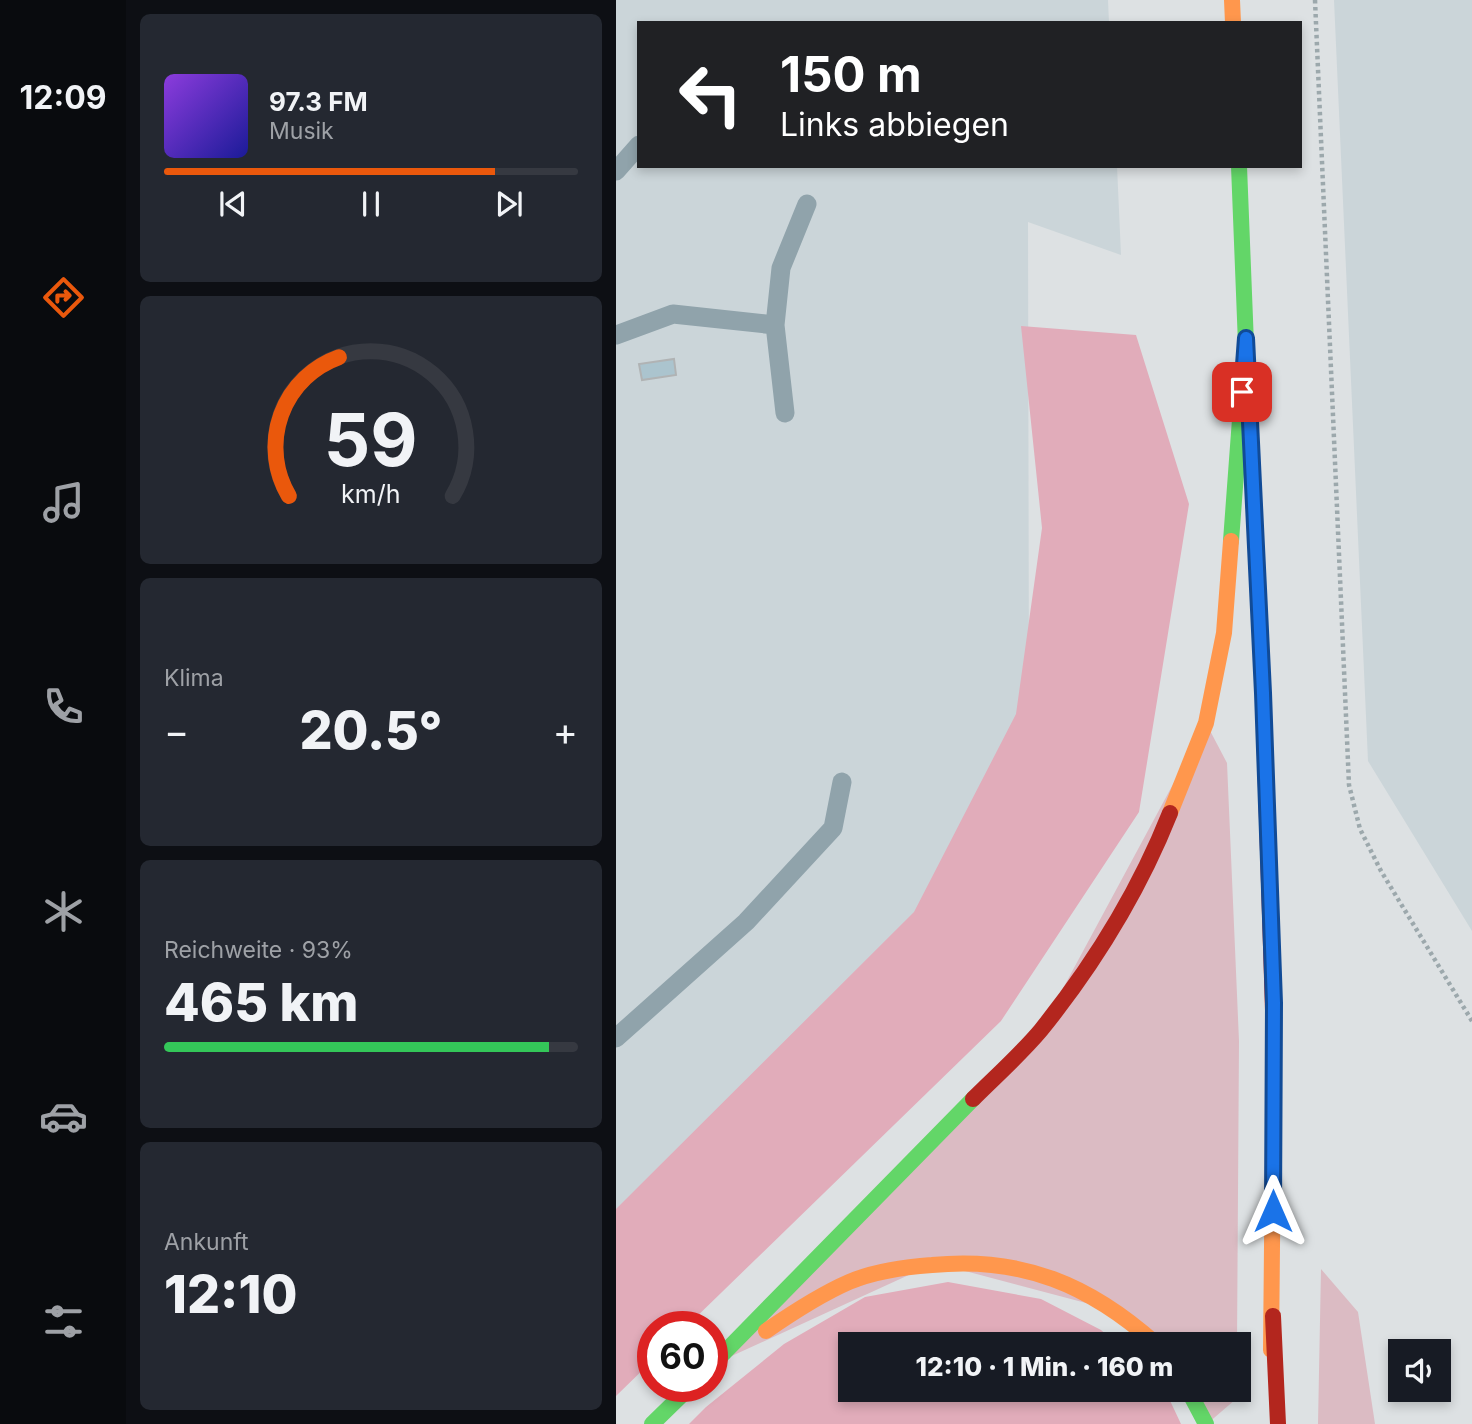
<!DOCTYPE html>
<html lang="de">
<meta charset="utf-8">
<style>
body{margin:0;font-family:Inter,sans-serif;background:#242831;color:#f1f3f6;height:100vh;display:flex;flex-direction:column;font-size:26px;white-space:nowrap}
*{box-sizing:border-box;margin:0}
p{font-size:23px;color:#9ea1a6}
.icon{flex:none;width:38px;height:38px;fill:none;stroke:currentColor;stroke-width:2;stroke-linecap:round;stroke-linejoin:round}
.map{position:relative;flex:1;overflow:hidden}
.panel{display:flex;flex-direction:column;gap:14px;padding:14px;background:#0d0f14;width:490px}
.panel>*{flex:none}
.guide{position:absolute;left:21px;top:21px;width:665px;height:147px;border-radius:0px;box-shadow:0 4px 10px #0003;background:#202124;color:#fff;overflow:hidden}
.tools{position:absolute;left:772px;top:1339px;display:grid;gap:14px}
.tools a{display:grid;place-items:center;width:63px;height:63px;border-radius:0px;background:#171b24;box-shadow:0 4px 10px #0003;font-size:35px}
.speed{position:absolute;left:21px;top:1311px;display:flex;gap:14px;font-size:35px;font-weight:700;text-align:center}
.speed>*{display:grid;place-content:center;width:91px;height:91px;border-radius:50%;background:#171b24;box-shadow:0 4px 10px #0003;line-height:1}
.speed .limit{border:10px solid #d22;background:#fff;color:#111}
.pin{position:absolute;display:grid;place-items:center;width:60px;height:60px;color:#fff;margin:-30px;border-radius:14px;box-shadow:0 4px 10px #0006}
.me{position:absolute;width:77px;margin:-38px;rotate:0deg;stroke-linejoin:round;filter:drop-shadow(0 0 5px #0008)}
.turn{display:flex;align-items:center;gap:24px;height:147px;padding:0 28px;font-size:32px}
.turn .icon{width:91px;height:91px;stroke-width:2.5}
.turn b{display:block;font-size:49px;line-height:60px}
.big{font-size:52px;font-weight:800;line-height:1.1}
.panel .widget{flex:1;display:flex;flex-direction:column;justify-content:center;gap:10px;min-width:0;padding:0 24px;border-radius:10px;background:#242831}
.panel .dial{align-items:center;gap:0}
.dial svg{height:182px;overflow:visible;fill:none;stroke:#363941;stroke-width:7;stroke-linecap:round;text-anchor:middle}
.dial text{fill:#f1f3f6;stroke:none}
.song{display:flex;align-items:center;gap:21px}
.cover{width:84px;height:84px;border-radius:10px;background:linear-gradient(135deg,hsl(270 70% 55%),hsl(240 70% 35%))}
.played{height:7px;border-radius:4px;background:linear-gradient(90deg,#ea580c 80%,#363941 80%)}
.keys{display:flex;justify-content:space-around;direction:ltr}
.heat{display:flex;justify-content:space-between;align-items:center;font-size:38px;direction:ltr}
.charge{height:10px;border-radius:5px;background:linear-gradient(90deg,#34c759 93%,#363941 0)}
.trip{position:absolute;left:222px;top:1332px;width:413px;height:70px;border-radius:0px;background:#171b24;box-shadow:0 4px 10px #0003;font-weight:800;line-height:70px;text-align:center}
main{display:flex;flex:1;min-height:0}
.tab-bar{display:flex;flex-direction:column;width:126px;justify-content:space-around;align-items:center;background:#090b0e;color:#9ea1a6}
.tab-bar .icon{width:49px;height:49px}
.tab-bar .on{color:#ea580c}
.tab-bar b{font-size:32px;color:#f1f3f6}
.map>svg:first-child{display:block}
</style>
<main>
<nav class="tab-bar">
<b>12:09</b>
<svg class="icon on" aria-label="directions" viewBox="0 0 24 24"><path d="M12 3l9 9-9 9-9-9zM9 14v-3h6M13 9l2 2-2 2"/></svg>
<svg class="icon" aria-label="music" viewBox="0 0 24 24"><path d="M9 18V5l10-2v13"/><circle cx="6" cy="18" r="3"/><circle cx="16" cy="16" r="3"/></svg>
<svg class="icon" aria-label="phone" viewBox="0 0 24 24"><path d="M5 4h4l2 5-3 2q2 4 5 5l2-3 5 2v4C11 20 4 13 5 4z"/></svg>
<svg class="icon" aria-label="climate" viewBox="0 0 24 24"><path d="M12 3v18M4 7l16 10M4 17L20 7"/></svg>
<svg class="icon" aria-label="car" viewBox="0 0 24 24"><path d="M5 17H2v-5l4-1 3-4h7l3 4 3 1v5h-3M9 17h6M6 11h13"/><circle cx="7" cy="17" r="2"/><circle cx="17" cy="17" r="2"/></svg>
<svg class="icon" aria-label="filters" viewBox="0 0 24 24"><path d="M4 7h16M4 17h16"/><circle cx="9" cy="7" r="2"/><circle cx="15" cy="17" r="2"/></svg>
</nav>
<section class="panel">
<div class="widget">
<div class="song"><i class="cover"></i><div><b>97.3 FM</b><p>Musik</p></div></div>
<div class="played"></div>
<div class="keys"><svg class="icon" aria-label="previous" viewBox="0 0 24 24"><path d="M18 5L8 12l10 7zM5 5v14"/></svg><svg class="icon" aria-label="pause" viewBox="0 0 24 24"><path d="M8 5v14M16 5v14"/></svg><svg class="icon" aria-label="next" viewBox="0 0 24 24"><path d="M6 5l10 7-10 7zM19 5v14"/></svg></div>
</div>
<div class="widget dial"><svg viewBox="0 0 100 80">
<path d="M14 69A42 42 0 1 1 86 69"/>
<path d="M14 69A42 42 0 0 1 36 8" stroke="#ea580c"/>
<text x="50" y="56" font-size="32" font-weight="700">59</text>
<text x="50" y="72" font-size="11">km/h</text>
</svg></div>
<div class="widget"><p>Klima</p>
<div class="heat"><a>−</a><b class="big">20.5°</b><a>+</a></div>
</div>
<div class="widget"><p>Reichweite · 93%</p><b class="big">465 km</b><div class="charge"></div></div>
<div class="widget"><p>Ankunft</p><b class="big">12:10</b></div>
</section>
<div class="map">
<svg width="856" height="1424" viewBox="0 0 856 1424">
<rect width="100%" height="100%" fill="#dde1e3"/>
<path fill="#cbd5d9" d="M0,0h492l1,23h-470v143h478l4,89 -93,-33 1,487 -93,216 -320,312z
M718,0h138v931l-104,-170z"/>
<path fill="#dbbbc3" d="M590,723l21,40 12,278 -2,303h-81l-36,-32 -185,-49 -223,102 328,-334z
M705,1269l37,43 17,112h-57z
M572,1390h48v9l-29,25z"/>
<path fill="#e1acba" d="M405,326l115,9 53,169 -50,308 -138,209 -314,305h-34v34l-37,36v-187l298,-297 102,-198 26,-186z
M332,1282l93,17 60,31 16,14h-267v46h315l16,34h-492l17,-17 78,-63 81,-47z"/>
<path fill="#abc4ce" stroke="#b0b3b4" stroke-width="2" d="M58,359l2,16 -34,5 -3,-16z"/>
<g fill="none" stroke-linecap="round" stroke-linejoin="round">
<path stroke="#9ca8ac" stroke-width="4.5" stroke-dasharray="3.5 3.5" stroke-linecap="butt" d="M699,0l34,785 11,44 21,42 91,150"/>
<path stroke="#90a3ab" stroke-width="19" d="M0,171l23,-26
M0,335l57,-21 102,11
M169,413l-10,-88 6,-57 26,-64
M0,1038l130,-116 87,-94 9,-46"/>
<path stroke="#63d668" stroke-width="16" d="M623,166l8,204
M615,541l15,-203
M96,1365l261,-266
M572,1390l18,34
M36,1424l39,-38"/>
<path stroke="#ff974d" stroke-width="16" d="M616,0l1,23
M554,813l36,-90 18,-90 7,-92
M150,1331c26,-18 53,-36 83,-49 26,-11 55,-15 83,-17 90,-9 158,20 224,79
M655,1350l3,-308"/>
<path stroke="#b3261e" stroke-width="16" d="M635,448l12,245 11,349
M357,1099c23,-23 48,-45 68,-69 53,-66 98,-139 129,-217
M657,1316l5,108"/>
</g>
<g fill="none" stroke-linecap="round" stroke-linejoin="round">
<defs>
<path id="route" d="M626,392l4,-54 17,355 11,310 -1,208"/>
</defs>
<use href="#route" stroke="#114b97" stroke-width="18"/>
<use href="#route" stroke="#1a73e8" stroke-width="12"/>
</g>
</svg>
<div class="tools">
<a><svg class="icon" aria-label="sound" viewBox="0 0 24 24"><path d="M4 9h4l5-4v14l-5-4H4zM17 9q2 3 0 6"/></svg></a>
</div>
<div class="speed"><div class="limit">60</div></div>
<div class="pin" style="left:626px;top:392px;background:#d93025"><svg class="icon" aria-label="arrive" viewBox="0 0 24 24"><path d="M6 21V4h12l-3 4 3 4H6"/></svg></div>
<svg class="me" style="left:657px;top:1211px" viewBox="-20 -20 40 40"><path d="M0-17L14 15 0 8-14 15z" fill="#1a73e8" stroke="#fff" stroke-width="4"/></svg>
<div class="trip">12:10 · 1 Min. · 160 m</div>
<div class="guide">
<div class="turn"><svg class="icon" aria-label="left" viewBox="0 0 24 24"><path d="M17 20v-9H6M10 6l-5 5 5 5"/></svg><div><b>150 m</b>Links abbiegen</div></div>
</div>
</div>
</main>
